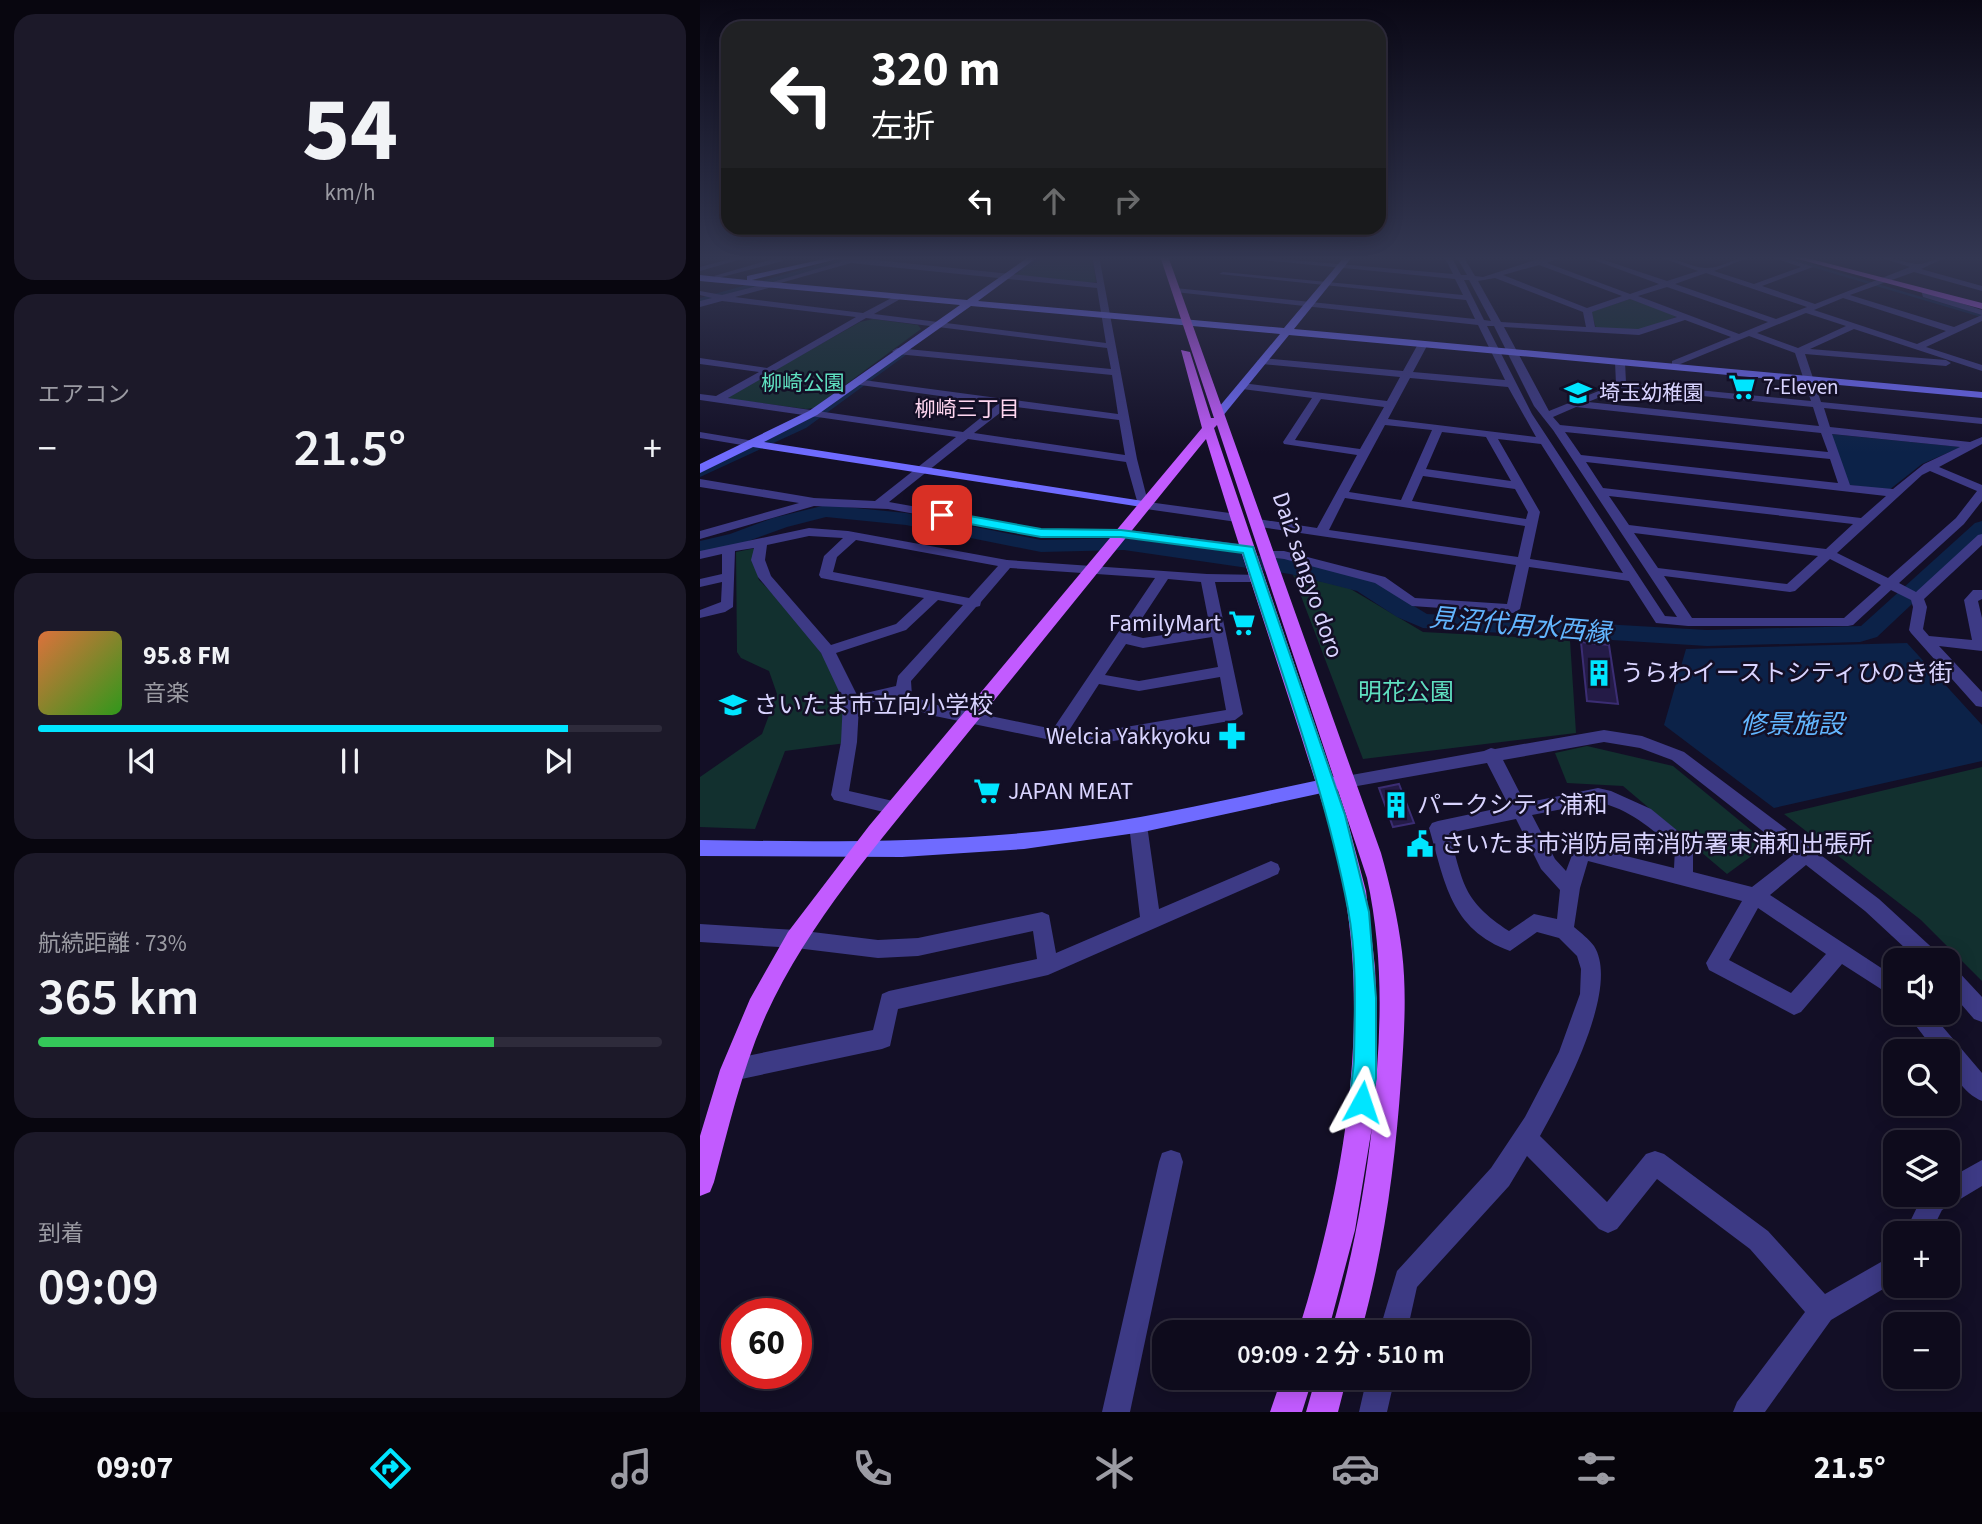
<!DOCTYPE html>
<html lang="ja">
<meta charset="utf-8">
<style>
body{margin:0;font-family:"Source Sans 3","Noto Sans JP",sans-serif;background:#1c1929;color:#f1f3f6;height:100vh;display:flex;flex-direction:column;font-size:26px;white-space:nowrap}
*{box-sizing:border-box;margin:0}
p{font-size:23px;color:#9b9ba3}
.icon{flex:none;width:38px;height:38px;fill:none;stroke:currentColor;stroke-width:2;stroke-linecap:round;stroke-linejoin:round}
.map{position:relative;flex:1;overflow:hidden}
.panel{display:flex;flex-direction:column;gap:14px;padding:14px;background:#08060f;width:700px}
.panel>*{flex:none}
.hud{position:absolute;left:21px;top:21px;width:665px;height:214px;border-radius:21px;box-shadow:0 4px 18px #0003,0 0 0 2px #2e2b3b;background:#202124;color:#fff;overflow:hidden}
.tools{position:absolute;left:1183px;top:948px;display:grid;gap:14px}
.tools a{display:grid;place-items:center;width:77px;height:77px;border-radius:14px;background:#0e0b1c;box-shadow:0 4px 18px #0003,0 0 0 2px #2e2b3b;font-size:35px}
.speed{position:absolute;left:21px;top:1298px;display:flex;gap:14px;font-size:35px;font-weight:700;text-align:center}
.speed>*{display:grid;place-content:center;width:91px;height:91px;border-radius:50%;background:#0e0b1c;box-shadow:0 4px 18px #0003,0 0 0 2px #2e2b3b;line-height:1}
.speed .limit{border:10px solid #d22;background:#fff;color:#111}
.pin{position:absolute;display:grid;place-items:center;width:60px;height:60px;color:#fff;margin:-30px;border-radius:14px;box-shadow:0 4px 10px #0006}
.me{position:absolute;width:77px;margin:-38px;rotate:5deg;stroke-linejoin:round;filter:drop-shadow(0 0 5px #0008)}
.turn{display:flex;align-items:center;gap:24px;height:147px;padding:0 35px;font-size:32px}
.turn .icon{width:91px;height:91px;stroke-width:2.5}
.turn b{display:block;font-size:49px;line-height:60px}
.lanes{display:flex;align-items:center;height:66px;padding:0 35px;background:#0003;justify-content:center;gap:35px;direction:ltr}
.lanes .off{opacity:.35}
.big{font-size:52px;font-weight:600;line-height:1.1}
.panel .card{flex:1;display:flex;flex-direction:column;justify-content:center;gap:10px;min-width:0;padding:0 24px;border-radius:21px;background:#1c1929}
.panel .dial{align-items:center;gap:0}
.dial b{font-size:91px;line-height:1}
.song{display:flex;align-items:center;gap:21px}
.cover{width:84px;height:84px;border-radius:10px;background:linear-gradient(135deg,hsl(20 70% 55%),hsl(110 70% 35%))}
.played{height:7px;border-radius:4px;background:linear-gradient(90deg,#00e5ff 85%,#2e2b3b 85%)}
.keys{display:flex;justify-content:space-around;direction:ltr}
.heat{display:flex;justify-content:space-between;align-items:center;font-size:38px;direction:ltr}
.charge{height:10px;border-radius:5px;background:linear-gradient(90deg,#34c759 73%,#2e2b3b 0)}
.trip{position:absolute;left:452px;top:1320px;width:378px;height:70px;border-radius:21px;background:#0e0b1c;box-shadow:0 4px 18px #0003,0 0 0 2px #2e2b3b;font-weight:600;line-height:70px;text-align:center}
.tab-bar{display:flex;height:112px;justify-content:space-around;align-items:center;background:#06040b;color:#9b9ba3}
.tab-bar .icon{width:49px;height:49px}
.tab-bar .current{color:#00e5ff}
.tab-bar b{font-size:32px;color:#f1f3f6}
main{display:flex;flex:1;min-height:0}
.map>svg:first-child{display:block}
</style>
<main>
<section class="panel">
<div class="card dial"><b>54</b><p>km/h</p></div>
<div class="card"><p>エアコン</p>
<div class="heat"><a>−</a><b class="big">21.5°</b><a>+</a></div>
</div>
<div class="card">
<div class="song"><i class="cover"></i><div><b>95.8 FM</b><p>音楽</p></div></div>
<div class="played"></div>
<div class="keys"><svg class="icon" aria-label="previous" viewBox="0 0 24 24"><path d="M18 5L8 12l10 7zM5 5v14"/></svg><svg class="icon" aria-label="pause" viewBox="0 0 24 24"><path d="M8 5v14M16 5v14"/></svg><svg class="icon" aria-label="next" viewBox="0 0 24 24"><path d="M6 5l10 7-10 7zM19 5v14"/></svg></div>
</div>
<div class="card"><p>航続距離 · 73%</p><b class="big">365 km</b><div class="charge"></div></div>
<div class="card"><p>到着</p><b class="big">09:09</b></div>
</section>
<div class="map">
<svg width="1282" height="1412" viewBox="0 0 1282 1412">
<rect width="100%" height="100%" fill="#130f26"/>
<path fill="#12302f" d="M349,256h43l4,26 -10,1 -73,-7 21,-14z
M930,299l46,16v2l-39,14 -41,-3 -5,-16z
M173,319l45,6 3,4 -107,79 -8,1 -77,-10v-3l131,-74z
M56,548l-3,12 6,20 26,25 36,48 21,35 4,55 -61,8 -30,78 -55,-2v-50l62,-43 15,-40 -8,-23 -28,-13 -4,-6 -1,-100z
M593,575l56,13 74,44 147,8 6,93 -213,26z
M887,746l86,20 95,78 -41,30 -104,-88 -56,-3 -12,-30z
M1282,767v214l-61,-61 -137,-106z"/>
<path fill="#0c2248" d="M1131,434l130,13 -39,17 -33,26 -40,-5z
M1207,643l75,82v36l-208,47 -110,-83 22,-76z"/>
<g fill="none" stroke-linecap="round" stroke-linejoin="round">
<path stroke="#0c2248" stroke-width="2.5" d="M1079,256l203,60"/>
<path fill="#0c2248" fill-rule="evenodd" d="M339,256h9l-26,15 -7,-2z
M207,347l5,3 -2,2 -104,76 -106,49v-7l98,-46z"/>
<path fill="#0c2248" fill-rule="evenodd" d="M150,256h18l-168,50v-8z
M126,505l80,8 135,27 83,-2 167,22 82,21 54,33 280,16 154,-4 114,-103 7,-2v17l-105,99 -17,5 -153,4 -284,-18 -26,-11 -40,-26 -67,-17 -166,-24 -83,2 -135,-27 -80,-8 -39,10 -44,16 -43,10v-12l30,-7 43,-16z"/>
</g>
<path fill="#241b47" stroke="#3b2d73" stroke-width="2" d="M881,642l28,3 9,59 -31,-3z
M699,784l15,39 -21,4 -14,-39z"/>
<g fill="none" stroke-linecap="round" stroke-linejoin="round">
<path fill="#3d3a85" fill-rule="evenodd" d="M41,256h11l-52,15v-4z
M137,256l260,27 -5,-27h7l38,203 11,43 89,12 6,4 -6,4 -98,-14 -13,-46 -158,-23 -79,63 152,27h80l127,16 5,1v6l-132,-15h-80l-153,-28 -74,-3 -114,33v-8l99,-28 -99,-16v-8l114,19 61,3 81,-64 -256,-37v-6l16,2 43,-24 -59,-8v-6l67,10 89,-51 -134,-16 -22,6v-6l12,-3 -12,-3v-4l22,4 47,-12 3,4 -37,10 128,16 36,-19 4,2 -1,2 -28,16 232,29 -9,-55 -246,-25 -74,21 -4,-2 70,-21 -6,-2zM166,318l241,30 4,21 -214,-21 -5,3 5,3 215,21 6,39 -262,-35 -3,1v4l145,20 -35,28 -235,-34zM309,406l110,14 6,35 -151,-22z
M317,256h18l1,1 -4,2z
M521,256h25l207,18 -9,-18h7l10,19h6l-11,-19h7l12,20 8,1 52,-17 29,-4 -17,7 83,31 29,-10 -76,-28h9l75,25 31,-10 -41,-15c17,0 32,11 48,12 16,1 32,-12 48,-12l-39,15 40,13 47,-17 -33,-11h11l34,11 -51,19 53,18 95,-37 -34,-11c14,0 26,6 40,8 11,1 22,-8 33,-8l-28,13 61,17v5l-68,-19 -64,23 104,32 28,-12 -59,-18 -2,-7 61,20v11l-56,26 56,18v6l-128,-42 -44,20 136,11 5,3 -5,3 -141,-12 16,48 161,16v6l-158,-16 6,19 140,15 12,-5v7l-43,23 43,18v16l-18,23 -65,59 17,9 62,-57 4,-1v11l-58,54 3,8 -4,22 6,7 43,4 -8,-40 9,-10h9v9l-4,2 4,17v33l-43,-5 43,46v15l-6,-1 -65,-73 -2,-3 4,-23 -2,-7 -20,-10 -38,35 -5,1h-160l-32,-3 -27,-42 -100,-14 -9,42 -7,4 -101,-7 -37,-23 -91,-24 -20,-2v-6h20l101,26 30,21 92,6 9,-39 -262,-39 -2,-3 6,-4 59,9 40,-73 -73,-11 -1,-2 29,-44 -70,-9 -5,-3 5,-3 145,18 13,-24 -138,-13 -5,-3 5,-3 141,13 15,-27 5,-3 5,3 -15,28 92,8 -27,-55 -303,-33 -4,-2 4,-2 300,31 -9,-19 -247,-26 4,-2 240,23 -8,-16zM839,265l83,31 -35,12 -84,-33zM1006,273l101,34 -31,12 -101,-35zM795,278l88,34 3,15 -85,-5 -23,-41zM764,280h5l22,41 -7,-1zM967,287l101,35 -29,12 -101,-38zM1143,298l103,33 -29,13 -103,-34zM930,299l47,18 -39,12 -43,-2 -3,-15zM1106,313l40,13 -48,22 -41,-15zM985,320l46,17 -59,24v4h6l71,-29 46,17 16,48 -185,-18 -1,-21 -5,-3 -5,3 1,22 -67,27 -45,-84 135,8zM787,326h7l40,80 19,24 124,187 -12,-1 -133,-202zM710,378l98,9 28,50 -148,-18zM922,388l191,19 6,19 -231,-24zM621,399l63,8 -24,42 -65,-9zM876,407l245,26 7,19 -268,-27 -7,-8zM685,425l47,5 -31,70 -52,-8zM742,432l44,5 25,44 -85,-12zM865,432l265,27 8,24 -257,-28zM1132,434l128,13 -36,17 -31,25 -43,-4zM798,439l43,5 82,129 -93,-14 10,-47zM886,462l300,34 -25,22 -258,-30zM1230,471l47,20 -21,27 -68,60 -51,-25 85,-78zM723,476l92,13 13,23 -2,7 -114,-18zM909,496l244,28 -27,25 -197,-24zM645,498l180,28 -7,31 -189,-27zM934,533l184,23 -31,28 -129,-16zM1130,559l51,26 -37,33h-152l-28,-42 126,16 5,-1z
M80,257l3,4 -65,17 -4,-2z
M0,432l54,9 5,3 -5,3 -54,-9z
M109,528l39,3 159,29 200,14 57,1v6l-5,1h-44l28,132 -8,6 -127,22 -33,3 -145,-30 -32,-12 -2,-7 -37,10 -2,36 -8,49 53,12 3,5 -3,5 -6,2 -62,-15 -3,-5 10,-53 2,-42 -22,-47 -63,-76 -7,-17 3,-12 -19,3 -2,56 -8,5 -25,6v-8l21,-8 1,-20 -22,5v-8l22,-5v-20l-22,5v-8zM109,536l34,2 -19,18 -5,19 2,3 103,20 -28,26 -65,21 -60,-69 -6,-16 2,-15zM156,540l142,26 -29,32 -136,-26 4,-15zM310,568l145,10 -102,151 -120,-25 -21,-8 -1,-15 65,-74 4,-1 1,-4zM468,579l33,3 9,46 -67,10 -12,-3zM238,600l25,5 -65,71 -2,10 -39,9 -21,-42 70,-23zM512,637l6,30 -79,14 -34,-6 21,-31 17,4zM520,677l6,33 -118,20 -40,2 31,-48 40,7z
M904,730l38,6 42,16 195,147 61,56 3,6h-24l-54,-50 -59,-46 -36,30 125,82v21l-53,-34 -41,48 -7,3 -85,-45 -3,-7 36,-62 -154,-40 -8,27 -6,39c7,6 15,12 20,19 27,42 -32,151 -54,190l67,66 39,-48 9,-3 9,3 104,77 57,63 70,-40v28l-64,38 -66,92h-32l4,-10 68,-90 -55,-63 -93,-70 -40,50 -9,4 -9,-4 -72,-73 -18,30 -92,101 -10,45h-28l18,-61 94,-103 34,-51 34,-65 21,-58 1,-25 -4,-13 -18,-18 -22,-6 -27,19c-60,-22 -65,-69 -81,-123l3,-5 6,-2 71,-15 -22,-43 -141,25 -6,-1 -3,-5 3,-5 6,-1 138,-25 7,-3 4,1zM904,742l36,6 32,12 121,95 -41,32 -59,-15v-26l-3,-5 -39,-32 -40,-18 -13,-3 -73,15 -22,-43zM898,802c31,7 53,26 77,47l-1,19 -92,-23 -7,2 -9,24 -11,-12 -23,-44zM816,819l25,50 19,21 -3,29 -23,-5 -25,17c-47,-31 -45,-47 -60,-98zM1058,908l68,46 -35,39 -62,-33z
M438,818l6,2 3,5 12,84 112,-48 7,3 2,5 -2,5 -230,101 -150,34 -8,37 -8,3 -150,32 -8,-3 -3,-8 3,-8 8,-3 141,-29 9,-36 7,-3 148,-32 -4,-28 -115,25 -40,2 -82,-10 -96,-6v-18l96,6 82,10 40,-2 124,-26 7,3 7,38 84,-36 -11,-92 3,-5z
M1248,966l7,2 27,29v25l-8,-3 -26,-30z
M1206,1013h25l51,60v28c-18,-7 -34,-31 -34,-49h-12z
M471,1150l9,3 3,9 -53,250h-28l57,-250 3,-9z
M1282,1160v26l-40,24 -12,24h-26l19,-39h25v-16z
M667,1377h28l-8,35h-28z"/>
<path fill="#6f6bff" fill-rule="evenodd" d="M137,256h13l-98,24 215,20 63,-44h9l-61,45 306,27 61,-72h8l-59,73 688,63v6l-693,-63 -67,82h-8v-4l66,-79 -309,-28 -154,109 -53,27 379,59 7,4 -2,3 -395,-61 -53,26v-9l109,-53 151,-106 -260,-24v-6l47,5v-4z
M638,776l7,2 3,5 -3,5 -202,44 -119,17 -122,8 -202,-1v-16c121,2 241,3 361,-11 93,-11 185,-34 277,-53z"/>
<path fill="#c25bff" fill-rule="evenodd" d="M460,256h8l213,597c9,32 17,65 21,99 5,42 2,85 -1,128 -6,85 -17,169 -40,252h-30c20,-67 33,-136 41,-205l-17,103 -27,102h-30c44,-141 71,-291 47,-438 -9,-54 -28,-106 -44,-158 -32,-99 -65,-198 -95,-297 -86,106 -171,211 -257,317 -65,80 -140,165 -183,259 -24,54 -37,111 -52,167l-4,10 -10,4v-60l20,-66 30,-71 38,-67 81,-106 333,-398 -21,-78 9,2 21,66h3zM517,425l150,453c18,83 14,162 5,246l5,-104 -2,-53 -9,-76 -19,-72 -127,-373 -6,-18z
M1087,256h12l183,47v6z
M582,1377h31l-11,35h-32z
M616,1377h31l-9,35h-32z"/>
</g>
<linearGradient id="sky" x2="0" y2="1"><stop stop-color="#0a0815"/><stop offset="0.57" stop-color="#333752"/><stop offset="1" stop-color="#333752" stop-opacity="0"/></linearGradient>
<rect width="1282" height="453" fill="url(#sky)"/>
<path fill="#00e5ff" stroke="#0095a6" stroke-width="2" d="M242,511l99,18 80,1 132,17 92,268 24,97 7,86v80l-6,32 -8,3 -8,-3c-7,-15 0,-36 0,-52 1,-49 3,-101 -6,-149 -23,-121 -68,-239 -105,-356l-122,-16h-80l-104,-19 -2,-3z"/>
<defs>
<symbol id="supermarket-bare" viewBox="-9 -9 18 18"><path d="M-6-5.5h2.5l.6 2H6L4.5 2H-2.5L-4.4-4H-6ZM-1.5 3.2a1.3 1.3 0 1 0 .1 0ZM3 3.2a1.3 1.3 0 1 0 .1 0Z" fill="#00e5ff" stroke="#130f26" stroke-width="2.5" paint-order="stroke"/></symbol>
<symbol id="school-bare" viewBox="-9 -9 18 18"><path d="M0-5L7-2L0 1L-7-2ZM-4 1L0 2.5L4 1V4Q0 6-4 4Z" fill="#00e5ff" stroke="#130f26" stroke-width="2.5" paint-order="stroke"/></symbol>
<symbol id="building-bare" viewBox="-9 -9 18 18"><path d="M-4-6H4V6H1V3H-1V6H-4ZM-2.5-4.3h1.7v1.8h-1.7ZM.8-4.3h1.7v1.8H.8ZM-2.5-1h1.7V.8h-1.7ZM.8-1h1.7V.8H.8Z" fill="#00e5ff" stroke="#130f26" stroke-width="2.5" paint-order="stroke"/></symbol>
<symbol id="pharmacy-bare" viewBox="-9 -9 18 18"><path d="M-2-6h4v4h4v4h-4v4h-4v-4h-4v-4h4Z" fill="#00e5ff" stroke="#130f26" stroke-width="2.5" paint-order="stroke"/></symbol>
<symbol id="civic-bare" viewBox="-9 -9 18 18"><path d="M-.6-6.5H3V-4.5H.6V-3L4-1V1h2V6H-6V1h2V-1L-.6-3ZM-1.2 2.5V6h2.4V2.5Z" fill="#00e5ff" stroke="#130f26" stroke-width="2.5" paint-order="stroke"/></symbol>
</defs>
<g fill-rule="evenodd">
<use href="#supermarket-bare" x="1023" y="368" width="38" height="38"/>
<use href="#school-bare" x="859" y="374" width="38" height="38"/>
<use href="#supermarket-bare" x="523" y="604" width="38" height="38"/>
<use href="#building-bare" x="880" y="654" width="38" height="38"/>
<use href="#school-bare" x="14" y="686" width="38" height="38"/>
<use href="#pharmacy-bare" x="513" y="717" width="38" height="38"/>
<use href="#supermarket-bare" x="268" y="772" width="38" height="38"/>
<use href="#building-bare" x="677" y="786" width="38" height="38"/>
<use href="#civic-bare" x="701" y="825" width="38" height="38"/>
</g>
<g text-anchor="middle" stroke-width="5" stroke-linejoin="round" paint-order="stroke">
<g font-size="21" fill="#5fe0c0" stroke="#130f26">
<text x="103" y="390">柳崎公園</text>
</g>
<g font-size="21" fill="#d9d4ff" stroke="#130f26" text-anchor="start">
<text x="1063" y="394">7-Eleven</text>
<text x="899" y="400">埼玉幼稚園</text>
</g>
<g font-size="21" fill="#ffd6f0" stroke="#130f26">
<text x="267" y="416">柳崎三丁目</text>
</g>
<g font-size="24" fill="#d9d4ff" stroke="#130f26">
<text transform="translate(608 575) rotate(71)" y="8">Dai2 sangyo doro</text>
</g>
<g font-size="24" fill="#d9d4ff" stroke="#130f26" text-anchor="start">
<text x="521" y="631" text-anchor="end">FamilyMart</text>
<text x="920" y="681">うらわイーストシティひのき街</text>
<text x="54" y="713">さいたま市立向小学校</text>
<text x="511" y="744" text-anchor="end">Welcia Yakkyoku</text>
<text x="308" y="799">JAPAN MEAT</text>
<text x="717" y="813">パークシティ浦和</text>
<text x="741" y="852">さいたま市消防局南消防署東浦和出張所</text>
</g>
<g font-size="24" fill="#5fe0c0" stroke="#130f26">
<text x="706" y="700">明花公園</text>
</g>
<g font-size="26" font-style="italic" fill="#62b6ff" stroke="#130f26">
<text transform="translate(820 625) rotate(5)" y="9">見沼代用水西縁</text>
<text x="1092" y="733">修景施設</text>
</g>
</g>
</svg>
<div class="tools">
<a><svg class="icon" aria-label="sound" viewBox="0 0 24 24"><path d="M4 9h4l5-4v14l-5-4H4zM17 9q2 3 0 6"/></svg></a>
<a><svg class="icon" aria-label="search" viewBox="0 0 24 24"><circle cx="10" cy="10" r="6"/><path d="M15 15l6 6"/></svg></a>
<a><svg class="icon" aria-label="layers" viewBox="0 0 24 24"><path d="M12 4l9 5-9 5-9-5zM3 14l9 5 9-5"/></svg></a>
<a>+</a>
<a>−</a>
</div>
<div class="speed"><div class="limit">60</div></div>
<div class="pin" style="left:242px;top:515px;background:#d93025"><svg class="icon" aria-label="arrive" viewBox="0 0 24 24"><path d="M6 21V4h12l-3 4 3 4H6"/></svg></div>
<svg class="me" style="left:662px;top:1102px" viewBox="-20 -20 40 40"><path d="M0-17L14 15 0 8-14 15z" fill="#00e5ff" stroke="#fff" stroke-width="4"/></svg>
<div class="trip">09:09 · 2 分 · 510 m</div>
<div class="hud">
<div class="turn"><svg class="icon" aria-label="left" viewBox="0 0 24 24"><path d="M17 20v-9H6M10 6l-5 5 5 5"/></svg><div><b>320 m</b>左折</div></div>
<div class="lanes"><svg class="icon" aria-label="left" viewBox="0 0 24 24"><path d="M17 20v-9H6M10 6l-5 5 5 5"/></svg><svg class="icon off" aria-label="ahead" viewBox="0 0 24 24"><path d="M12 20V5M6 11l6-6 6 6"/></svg><svg class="icon off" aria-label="right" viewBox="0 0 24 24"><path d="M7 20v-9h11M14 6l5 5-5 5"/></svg></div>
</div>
</div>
</main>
<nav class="tab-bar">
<b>09:07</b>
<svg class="icon current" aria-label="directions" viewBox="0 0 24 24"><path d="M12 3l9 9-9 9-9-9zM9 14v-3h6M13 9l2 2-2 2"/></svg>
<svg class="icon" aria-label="music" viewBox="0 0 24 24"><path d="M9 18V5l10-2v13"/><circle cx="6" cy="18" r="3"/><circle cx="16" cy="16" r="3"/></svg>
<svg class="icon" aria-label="phone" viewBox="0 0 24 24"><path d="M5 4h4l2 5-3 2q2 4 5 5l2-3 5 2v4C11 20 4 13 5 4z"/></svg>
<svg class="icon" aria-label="climate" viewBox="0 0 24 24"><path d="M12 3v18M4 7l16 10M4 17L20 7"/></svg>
<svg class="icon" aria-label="car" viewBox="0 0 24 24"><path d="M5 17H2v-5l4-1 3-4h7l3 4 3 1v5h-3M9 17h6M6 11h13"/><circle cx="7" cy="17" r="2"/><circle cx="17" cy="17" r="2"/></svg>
<svg class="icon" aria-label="filters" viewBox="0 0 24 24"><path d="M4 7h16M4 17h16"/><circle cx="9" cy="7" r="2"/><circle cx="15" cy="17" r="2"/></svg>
<b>21.5°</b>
</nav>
